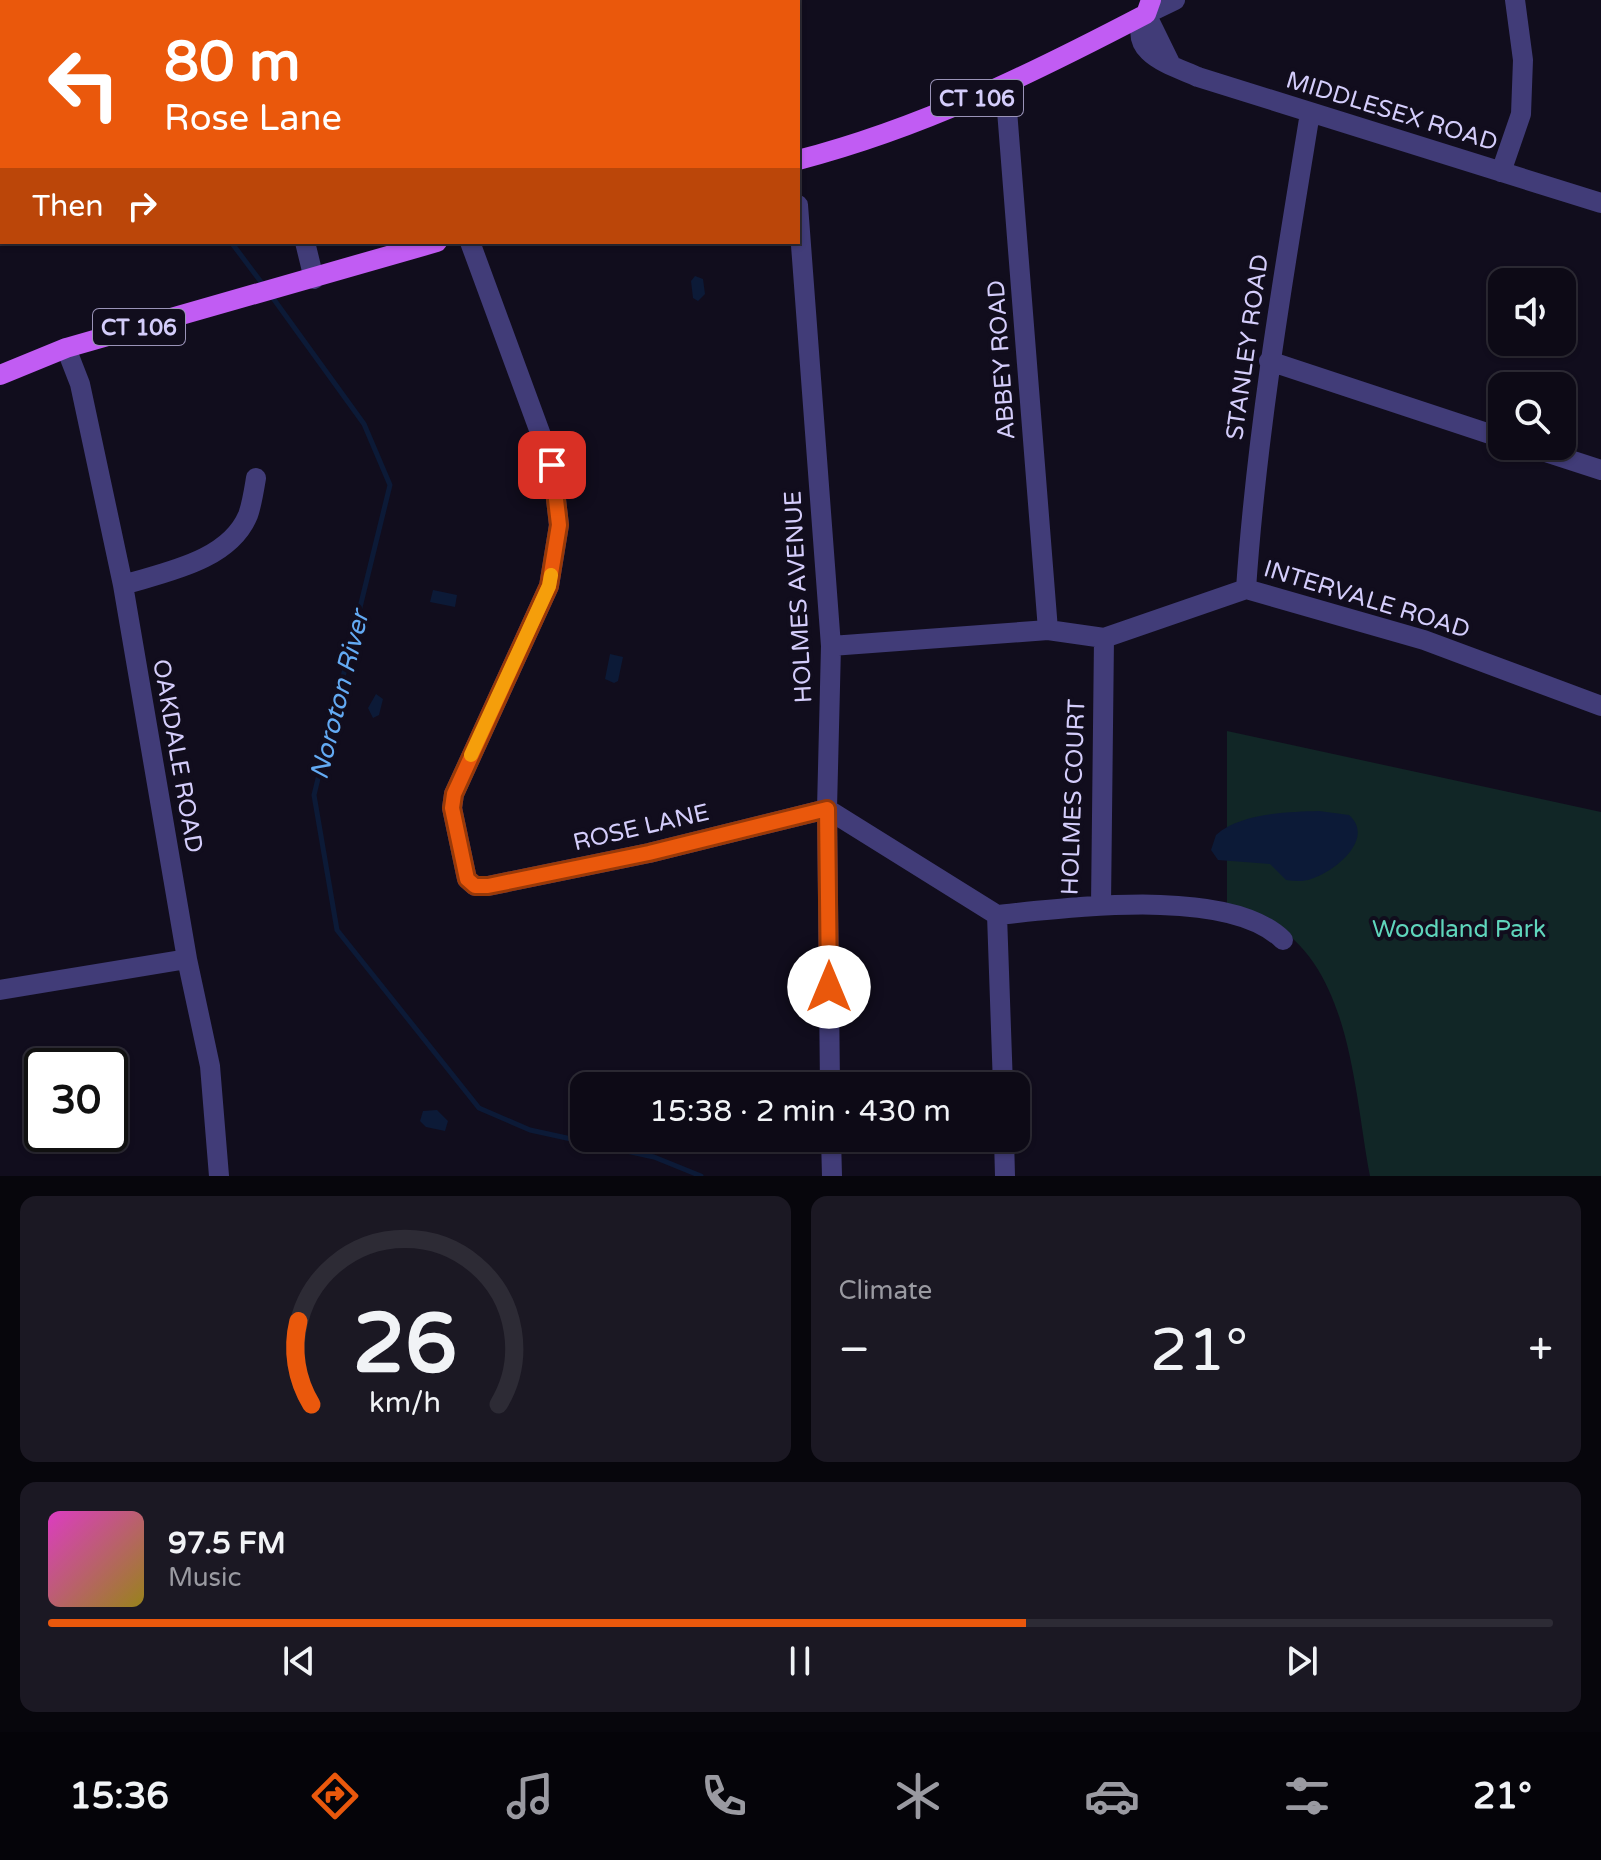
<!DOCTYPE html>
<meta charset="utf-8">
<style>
body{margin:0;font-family:"Varela Round",sans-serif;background:#1b1823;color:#f1f3f6;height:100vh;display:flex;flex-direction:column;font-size:30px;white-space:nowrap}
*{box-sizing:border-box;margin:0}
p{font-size:26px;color:#9a9aa1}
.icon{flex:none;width:44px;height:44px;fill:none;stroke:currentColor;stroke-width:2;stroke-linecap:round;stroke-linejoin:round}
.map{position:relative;height:1176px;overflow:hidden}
.sheet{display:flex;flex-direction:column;gap:20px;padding:20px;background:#07060c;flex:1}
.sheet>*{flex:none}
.top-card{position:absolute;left:0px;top:0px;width:800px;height:244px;box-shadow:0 2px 6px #0004,0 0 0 2px #2d2b35;background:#ea580c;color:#fff;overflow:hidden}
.controls{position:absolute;left:1488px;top:268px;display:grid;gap:16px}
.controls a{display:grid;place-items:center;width:88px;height:88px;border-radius:16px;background:#0d0a16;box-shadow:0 2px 6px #0004,0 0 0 2px #2d2b35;font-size:40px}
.speed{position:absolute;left:24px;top:1048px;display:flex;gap:16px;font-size:40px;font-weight:700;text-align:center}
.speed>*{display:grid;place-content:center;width:104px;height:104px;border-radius:50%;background:#0d0a16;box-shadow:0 2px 6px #0004,0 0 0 2px #2d2b35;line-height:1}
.speed .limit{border:4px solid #111;border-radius:12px;background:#fff;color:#111}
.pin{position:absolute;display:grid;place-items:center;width:68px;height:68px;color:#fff;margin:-34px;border-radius:16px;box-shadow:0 4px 12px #0006}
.me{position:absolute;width:88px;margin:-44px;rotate:0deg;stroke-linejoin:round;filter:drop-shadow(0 0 6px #0008)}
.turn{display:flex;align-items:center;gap:28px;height:168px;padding:0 32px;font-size:36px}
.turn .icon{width:104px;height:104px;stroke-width:2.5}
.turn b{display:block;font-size:56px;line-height:68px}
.then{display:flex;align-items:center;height:76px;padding:0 32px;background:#0003;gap:16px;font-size:30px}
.big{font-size:60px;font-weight:600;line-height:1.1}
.sheet .card{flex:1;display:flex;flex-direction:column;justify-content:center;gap:12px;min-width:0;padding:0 28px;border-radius:16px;background:#1b1823}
.sheet .dial{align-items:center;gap:0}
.dial svg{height:208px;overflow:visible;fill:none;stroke:#2d2b35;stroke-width:7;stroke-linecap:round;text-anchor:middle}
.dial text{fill:#f1f3f6;stroke:none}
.song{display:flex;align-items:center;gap:24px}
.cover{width:96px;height:96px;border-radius:12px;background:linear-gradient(135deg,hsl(310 70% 55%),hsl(50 70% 35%))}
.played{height:8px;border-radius:4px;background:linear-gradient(90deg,#ea580c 65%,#2d2b35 65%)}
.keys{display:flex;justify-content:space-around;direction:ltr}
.heat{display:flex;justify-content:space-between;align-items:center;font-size:44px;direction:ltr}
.sheet .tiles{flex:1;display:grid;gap:20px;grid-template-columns:1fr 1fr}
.card:last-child{grid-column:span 2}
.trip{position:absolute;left:570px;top:1072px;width:460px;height:80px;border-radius:16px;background:#0d0a16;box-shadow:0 2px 6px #0004,0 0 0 2px #2d2b35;font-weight:600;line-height:80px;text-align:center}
.dock{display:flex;height:128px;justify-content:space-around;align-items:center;background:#050409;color:#9a9aa1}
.dock .icon{width:56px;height:56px}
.dock .selected{color:#ea580c}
.dock b{font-size:36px;color:#f1f3f6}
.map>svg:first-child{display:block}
</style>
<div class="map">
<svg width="1601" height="1176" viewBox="0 0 1601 1176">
<rect width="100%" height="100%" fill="#110d1d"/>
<path fill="#112626" d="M1227,731l374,81v364h-231c-19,-100 -19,-246 -143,-269z"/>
<path fill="#0c1a37" d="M695,276l8,3 2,15 -7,7 -5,-3 -2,-17z
M433,590l24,5 -2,12 -25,-5z
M610,654l13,3 -5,24 -4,2 -9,-4z
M376,694l7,5 -4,16 -6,3 -5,-10z
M1319,811l30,4c27,24 -15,57 -38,64 -8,3 -17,2 -25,1l-16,-16 -52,-4 -7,-10 5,-15c25,-22 71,-23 103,-24z
M437,1110l11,11 -3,10 -19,-4 -6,-6 3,-10z"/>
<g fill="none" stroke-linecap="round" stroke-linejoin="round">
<path stroke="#0c1a37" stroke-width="5" d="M231,242l33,44
M270,294l94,130 26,61 -76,310 23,135 142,178 51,22 124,27 47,19"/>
<path stroke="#413c78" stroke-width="20" d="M583,0v2
M309,2v-2
M1146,14c-21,39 23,50 52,63l403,126
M1146,14l24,49
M1146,14l29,-14
M1005,85l43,545
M1501,172l20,-58 2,-54 -8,-60
M798,205l33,441 -4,163 170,106 6,171
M305,242l9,37
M470,242l82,223 7,60 -10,61 -95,208 -2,14 15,71 8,7h13l161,-33 178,-44 3,277
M66,348l14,36 43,201 64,374 23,107 9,110
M1269,361l233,77
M1527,446l74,24
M123,585c42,-13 106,-24 125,-70 4,-11 6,-25 8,-37
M1246,589c11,-160 38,-317 64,-476
M831,646l217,-16 56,8 142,-49 178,51 177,66
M1101,905l3,-267
M997,915c72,-7 232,-29 286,25
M0,990l187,-31
M831,1138l1,38
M1004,1138l1,38"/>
<path stroke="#c15cf3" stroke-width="20" d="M798,160c124,-32 235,-87 348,-146l5,-14
M0,375l66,-27 371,-106"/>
</g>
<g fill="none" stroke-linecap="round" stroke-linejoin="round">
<defs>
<path id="route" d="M552,465l7,60 -10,61 -95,208 -2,14 15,71 8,7h13l161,-33 178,-44 2,178"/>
</defs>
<use href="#route" stroke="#983908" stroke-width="20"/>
<use href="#route" stroke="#ea580c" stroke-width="14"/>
<path stroke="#f59e0b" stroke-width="14" d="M471,755l78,-169 2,-11"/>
</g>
<g text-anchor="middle" stroke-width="8" stroke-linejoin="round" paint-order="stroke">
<g fill="#110d1d" stroke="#9a93b8" stroke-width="2">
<rect x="931" y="80" width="92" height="36" rx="6"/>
<rect x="93" y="309" width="92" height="36" rx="6"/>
</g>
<g font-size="22" font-weight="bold" fill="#d4cdfb">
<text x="977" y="106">CT 106</text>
<text x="139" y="335">CT 106</text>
</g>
<g font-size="24" fill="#d4cdfb" stroke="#110d1d">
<text transform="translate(1392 111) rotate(17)" y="8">MIDDLESEX ROAD</text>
<text transform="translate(1247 347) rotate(-82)" y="8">STANLEY ROAD</text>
<text transform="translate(1001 360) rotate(-94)" y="8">ABBEY ROAD</text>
<text transform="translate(798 597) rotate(-93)" y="8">HOLMES AVENUE</text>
<text transform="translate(1367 599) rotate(17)" y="8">INTERVALE ROAD</text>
<text transform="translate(178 756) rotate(80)" y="8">OAKDALE ROAD</text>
<text transform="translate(1073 797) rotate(-88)" y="8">HOLMES COURT</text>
<text transform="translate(641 827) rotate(-13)" y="8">ROSE LANE</text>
</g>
<g font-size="24" fill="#5fd5bc" stroke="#110d1d">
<text x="1459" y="937">Woodland Park</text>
</g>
<g font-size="26" font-style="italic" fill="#63aaf3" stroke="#110d1d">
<text transform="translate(339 695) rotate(-76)" y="9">Noroton River</text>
</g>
</g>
</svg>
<div class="controls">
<a><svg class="icon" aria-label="sound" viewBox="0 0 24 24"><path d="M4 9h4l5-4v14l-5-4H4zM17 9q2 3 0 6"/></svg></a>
<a><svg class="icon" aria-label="search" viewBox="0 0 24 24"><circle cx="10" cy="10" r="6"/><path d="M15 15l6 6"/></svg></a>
</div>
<div class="speed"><div class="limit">30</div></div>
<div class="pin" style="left:552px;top:465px;background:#d93025"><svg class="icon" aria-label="arrive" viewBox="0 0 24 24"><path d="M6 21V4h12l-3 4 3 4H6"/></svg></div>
<svg class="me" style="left:829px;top:987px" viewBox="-20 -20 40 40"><circle r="19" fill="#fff"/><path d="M0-13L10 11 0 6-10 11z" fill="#ea580c"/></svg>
<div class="trip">15:38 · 2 min · 430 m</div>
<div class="top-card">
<div class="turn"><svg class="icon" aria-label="left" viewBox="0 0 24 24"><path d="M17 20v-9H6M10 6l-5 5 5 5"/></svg><div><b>80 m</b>Rose Lane</div></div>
<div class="then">Then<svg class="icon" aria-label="right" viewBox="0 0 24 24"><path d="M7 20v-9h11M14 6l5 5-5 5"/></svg></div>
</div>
</div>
<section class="sheet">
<div class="tiles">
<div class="card dial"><svg viewBox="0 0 100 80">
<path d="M14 69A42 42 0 1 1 86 69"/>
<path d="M14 69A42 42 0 0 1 9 37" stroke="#ea580c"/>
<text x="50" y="56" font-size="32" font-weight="700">26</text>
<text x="50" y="72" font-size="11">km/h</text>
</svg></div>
<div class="card"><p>Climate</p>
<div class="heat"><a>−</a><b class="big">21°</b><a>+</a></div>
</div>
<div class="card">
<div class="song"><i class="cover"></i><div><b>97.5 FM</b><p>Music</p></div></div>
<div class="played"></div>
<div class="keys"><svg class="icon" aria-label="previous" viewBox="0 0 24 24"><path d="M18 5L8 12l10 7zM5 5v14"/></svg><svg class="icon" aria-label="pause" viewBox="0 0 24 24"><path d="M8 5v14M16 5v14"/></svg><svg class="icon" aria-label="next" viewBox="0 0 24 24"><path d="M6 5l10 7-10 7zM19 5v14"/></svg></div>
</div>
</div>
</section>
<nav class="dock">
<b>15:36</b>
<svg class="icon selected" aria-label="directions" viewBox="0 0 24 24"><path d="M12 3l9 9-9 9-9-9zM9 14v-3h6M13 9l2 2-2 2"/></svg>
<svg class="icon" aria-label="music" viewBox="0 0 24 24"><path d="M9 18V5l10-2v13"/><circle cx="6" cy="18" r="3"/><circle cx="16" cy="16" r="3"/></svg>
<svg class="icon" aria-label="phone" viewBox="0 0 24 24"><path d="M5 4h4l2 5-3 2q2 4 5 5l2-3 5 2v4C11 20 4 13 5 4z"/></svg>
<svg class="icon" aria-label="climate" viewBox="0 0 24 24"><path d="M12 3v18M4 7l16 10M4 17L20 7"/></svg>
<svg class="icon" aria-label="car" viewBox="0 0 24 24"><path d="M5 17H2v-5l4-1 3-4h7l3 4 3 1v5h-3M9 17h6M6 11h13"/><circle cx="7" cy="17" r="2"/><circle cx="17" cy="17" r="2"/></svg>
<svg class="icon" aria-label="filters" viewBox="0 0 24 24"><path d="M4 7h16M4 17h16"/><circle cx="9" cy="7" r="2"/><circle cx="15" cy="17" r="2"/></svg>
<b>21°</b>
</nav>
